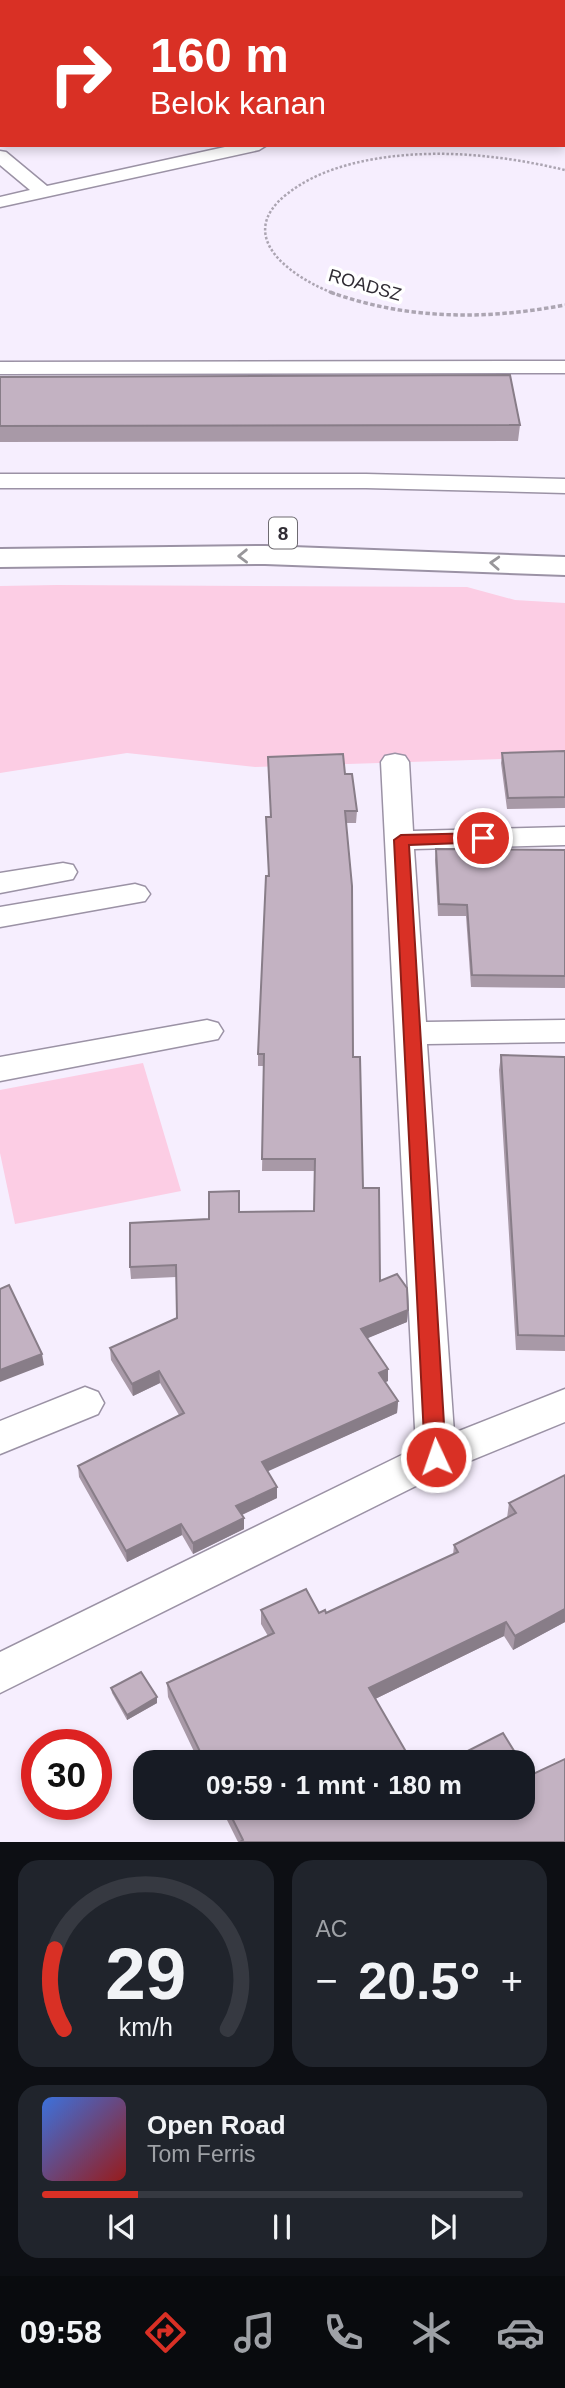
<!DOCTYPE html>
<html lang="id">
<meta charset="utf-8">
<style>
body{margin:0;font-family:Helvetica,sans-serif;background:#20242c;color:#f1f3f6;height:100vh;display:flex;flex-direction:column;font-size:26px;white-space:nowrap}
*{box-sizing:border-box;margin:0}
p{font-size:23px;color:#9ea1a6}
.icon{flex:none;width:38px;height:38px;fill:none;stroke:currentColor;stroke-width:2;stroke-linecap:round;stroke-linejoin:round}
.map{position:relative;height:1842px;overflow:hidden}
.drawer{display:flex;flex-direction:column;gap:18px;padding:18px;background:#0d0f14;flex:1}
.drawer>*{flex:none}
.hud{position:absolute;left:0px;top:0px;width:565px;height:147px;box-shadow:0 4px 10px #0003;background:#d93025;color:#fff;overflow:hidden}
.speed{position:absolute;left:21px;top:1729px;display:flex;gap:14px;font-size:35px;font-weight:700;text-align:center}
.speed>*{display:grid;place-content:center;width:91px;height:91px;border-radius:50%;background:#171b24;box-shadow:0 4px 10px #0003;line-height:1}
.speed .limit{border:10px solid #d22;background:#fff;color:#111}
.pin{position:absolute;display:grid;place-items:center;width:60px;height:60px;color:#fff;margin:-30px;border:4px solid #fff;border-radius:50%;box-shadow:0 2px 7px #0007}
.me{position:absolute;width:77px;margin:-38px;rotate:357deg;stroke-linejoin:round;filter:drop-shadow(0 0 5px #0008)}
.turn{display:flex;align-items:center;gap:24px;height:147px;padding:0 35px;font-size:32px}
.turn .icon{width:91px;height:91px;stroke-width:2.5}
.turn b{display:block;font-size:49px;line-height:60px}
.big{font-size:52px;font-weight:800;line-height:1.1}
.drawer .tile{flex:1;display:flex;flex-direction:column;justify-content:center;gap:10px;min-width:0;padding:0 24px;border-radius:21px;background:#20242c}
.drawer .dial{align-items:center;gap:0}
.dial svg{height:182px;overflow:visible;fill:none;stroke:#363941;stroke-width:7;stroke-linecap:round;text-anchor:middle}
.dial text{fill:#f1f3f6;stroke:none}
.song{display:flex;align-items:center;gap:21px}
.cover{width:84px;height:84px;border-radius:10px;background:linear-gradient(135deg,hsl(220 70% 55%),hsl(0 70% 35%))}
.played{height:7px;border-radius:4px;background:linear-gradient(90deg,#d93025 20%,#363941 20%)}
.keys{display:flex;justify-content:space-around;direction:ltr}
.heat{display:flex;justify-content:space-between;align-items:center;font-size:38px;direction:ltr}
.drawer .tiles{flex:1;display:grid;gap:18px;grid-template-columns:1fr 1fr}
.tile:last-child{grid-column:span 2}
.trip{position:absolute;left:133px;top:1750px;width:402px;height:70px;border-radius:21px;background:#171b24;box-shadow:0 4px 10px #0003;font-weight:800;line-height:70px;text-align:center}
.tab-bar{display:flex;height:112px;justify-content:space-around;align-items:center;background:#090b0e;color:#9ea1a6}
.tab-bar .icon{width:49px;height:49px}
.tab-bar .current{color:#d93025}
.tab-bar b{font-size:32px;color:#f1f3f6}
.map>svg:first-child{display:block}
</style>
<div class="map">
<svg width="565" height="1842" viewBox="0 0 565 1842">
<rect width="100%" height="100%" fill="#f6eefe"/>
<path fill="#fccde4" d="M57,585l410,2 48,13 50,3v154l-310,10 -128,-14 -127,20v-187z
M143,1063l38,128 -166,33 -15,-71v-63z"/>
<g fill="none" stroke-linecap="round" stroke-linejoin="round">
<defs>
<path id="minor" d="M179,0h16v2h-16z
M276,0h22l-23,2z
M0,28l2,1v10l-2,-1z
M564,75h1v10h-1z
M234,145h33l-8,5 -259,57v-10l30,-7 -30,-25v-14l6,1 41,34z
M565,361v12l-565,1v-12z
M0,474h366l199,5v14l-199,-5h-366z
M395,754l10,2 4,6 4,69 152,-4v18l-151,4 12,173 139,-2v22l-138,2 27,389 111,-44v33l-115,47 -450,224v-41l416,-204 -35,-686 4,-6z
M63,863l10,2 4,7 -4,7 -73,14v-20z
M135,884l10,3 5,7 -5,7 -145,26v-20z
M207,1020l11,3 5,8 -5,8 -218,42v-24z
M85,1387l13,5 6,11 -6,11 -98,40v-33z"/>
<path id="highway" d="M265,546l300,11v18l-300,-11 -265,3v-18z"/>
</defs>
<use href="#minor" stroke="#9b92a5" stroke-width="3"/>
<use href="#highway" stroke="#9b92a5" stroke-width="4"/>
<path stroke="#aca5b2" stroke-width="2.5" stroke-dasharray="2.5 2" stroke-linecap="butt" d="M335,294c-42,-16 -103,-57 -48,-100 30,-24 72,-34 109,-38 57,-6 114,1 169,14"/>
<path stroke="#aca5b2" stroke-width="3.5" stroke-dasharray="4.5 2.5" stroke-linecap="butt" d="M330,292c77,28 155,28 235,13"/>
<use href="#minor" fill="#fff" fill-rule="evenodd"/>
<use href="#highway" fill="#fff" fill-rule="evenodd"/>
</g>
<path fill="#a899a7" d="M0,377l520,48 -2,16 -518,1z
M565,751v57l-58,1 -6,-46 1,-10z
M345,774l12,37 -1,12h-10l7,234 10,131 17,93 28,29 -1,12 -40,16 21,43 -3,1 13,19 -1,12 -130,58 10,16v11l-35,17 2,3v11l-51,25 -11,-19 -55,27 -48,-85 -1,-11 101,-51 -19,-32 -27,13 -22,-36 -1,-12 67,-30 -1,-41 -45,2 -1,-12 79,-48 30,-7 75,-1v-40h-52l2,-105h-6v-12l13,-237z
M436,849l129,1v138l-94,-1 -5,-71h-28l-3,-56z
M501,1055l64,2v294l-49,-1 -17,-280z
M565,1475v147l-52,28 -9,-14 -129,63 37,63h-213l-31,-65 -1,-14 101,-47 -7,-12v-14l65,3 127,-58 1,-10 53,-27 2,-15z
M111,1688l46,15 -30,17 -15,-27z
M221,1808h302l42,34h-327z"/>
<path fill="#887d88" d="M408,1310l-1,12 -46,19v-12z
M42,1354l2,11 -44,17v-12z
M388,1369v12l-9,4v-12z
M159,1371l1,12 -27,13 -1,-12z
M398,1401l-1,12 -135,61v-12z
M277,1487v11l-40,19 -1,-11z
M244,1518v11l-51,25v-11z
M181,1524l1,11 -55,27 -1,-11z
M565,1609v13l-52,28 2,-14z
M506,1622l-2,14 -135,66v-14z
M157,1697v6l-30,17v-5z"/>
<path fill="#c3b2c2" stroke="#887d88" stroke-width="2" d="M2,0h182v2h-181z
M510,375l10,50 -520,1v-49z
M565,751v46l-57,1 -6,-45z
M343,754l2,20h7l5,37h-12l7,75 1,171h7l3,131h16l1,93 17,-7 10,14 1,22 -47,19 27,40 -9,4 19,28 -136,61 15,25 -41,19 8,12 -51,25 -12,-19 -55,27 -48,-85 106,-53 -25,-42 -27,13 -22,-36 67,-30 -1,-53 -46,2v-44l79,-4v-27l30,-1v21l75,-1 1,-52h-53l2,-105h-6l8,-178h3l-3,-59h5l-3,-60z
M436,849l129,1v126l-93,-1 -5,-70 -28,-1z
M501,1055l64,2v279l-47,-1z
M9,1285l33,69 -42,16v-81z
M565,1475v134l-50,27 -9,-14 -137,66 43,74h-207l-38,-79 107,-50 -13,-23 45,-21 13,24 6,-3 1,3 132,-61 -4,-7 62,-32 -7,-10z
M141,1672l16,25 -30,18 -16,-27z
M503,1733l18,29h-75z
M565,1759v83h-325l3,-2 -16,-32h296v-42l6,10z"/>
<defs><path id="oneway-chevron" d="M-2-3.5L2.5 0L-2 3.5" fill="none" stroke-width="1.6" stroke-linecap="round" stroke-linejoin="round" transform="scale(1.75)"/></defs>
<g stroke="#98969a">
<use href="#oneway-chevron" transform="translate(243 556) rotate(179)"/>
<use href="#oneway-chevron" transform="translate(495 563) rotate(-177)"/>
</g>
<path fill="#d93025" stroke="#8d1f18" stroke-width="2" d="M483,833l8,5 -2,4 -80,3 37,612 -3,6 -7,3 -8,-3 -3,-6 -31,-617 7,-5z"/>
<g text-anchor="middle" stroke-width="7" stroke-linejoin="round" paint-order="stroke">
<g font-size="18" fill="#302c34" stroke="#fff">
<text transform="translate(365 285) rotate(16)" y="6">ROADSZ</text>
</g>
<rect fill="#fff" stroke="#6e6b71" stroke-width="2" x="269" y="517.5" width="28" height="31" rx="5"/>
<g font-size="19" font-weight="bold" fill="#302c34">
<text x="283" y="540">8</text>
</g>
</g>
</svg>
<div class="speed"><div class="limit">30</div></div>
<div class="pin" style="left:483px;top:838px;background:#d93025"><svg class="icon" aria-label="arrive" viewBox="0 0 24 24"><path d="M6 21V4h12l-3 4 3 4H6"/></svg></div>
<svg class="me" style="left:436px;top:1457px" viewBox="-20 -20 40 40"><circle r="17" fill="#d93025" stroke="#fff" stroke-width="3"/><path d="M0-11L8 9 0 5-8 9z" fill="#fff"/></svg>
<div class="trip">09:59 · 1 mnt · 180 m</div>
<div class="hud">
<div class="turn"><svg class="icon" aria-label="right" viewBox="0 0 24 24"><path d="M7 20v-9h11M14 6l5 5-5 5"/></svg><div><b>160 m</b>Belok kanan</div></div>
</div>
</div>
<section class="drawer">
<div class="tiles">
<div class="tile dial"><svg viewBox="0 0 100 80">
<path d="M14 69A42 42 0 1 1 86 69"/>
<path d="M14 69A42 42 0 0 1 10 34" stroke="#d93025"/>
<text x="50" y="56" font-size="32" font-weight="700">29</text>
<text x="50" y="72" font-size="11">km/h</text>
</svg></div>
<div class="tile"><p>AC</p>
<div class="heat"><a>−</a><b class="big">20.5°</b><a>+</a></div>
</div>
<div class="tile">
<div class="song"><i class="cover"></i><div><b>Open Road</b><p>Tom Ferris</p></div></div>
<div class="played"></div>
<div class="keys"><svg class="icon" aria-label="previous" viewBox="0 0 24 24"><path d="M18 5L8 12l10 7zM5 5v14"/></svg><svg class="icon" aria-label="pause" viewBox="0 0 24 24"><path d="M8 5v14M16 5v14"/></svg><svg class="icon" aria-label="next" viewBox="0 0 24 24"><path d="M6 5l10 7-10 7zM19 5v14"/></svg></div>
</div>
</div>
</section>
<nav class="tab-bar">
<b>09:58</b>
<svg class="icon current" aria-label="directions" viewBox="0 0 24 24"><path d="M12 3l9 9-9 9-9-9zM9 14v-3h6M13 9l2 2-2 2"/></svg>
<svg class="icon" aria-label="music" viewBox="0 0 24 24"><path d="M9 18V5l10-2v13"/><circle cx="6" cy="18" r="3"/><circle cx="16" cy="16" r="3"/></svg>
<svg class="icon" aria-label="phone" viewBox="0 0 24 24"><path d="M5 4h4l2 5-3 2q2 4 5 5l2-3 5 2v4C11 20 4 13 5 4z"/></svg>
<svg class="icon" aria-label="climate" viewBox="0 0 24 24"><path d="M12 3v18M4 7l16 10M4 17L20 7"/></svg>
<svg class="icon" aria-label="car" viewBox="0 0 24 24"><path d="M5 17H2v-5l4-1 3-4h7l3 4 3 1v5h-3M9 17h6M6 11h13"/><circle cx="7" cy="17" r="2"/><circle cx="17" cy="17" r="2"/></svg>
</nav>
